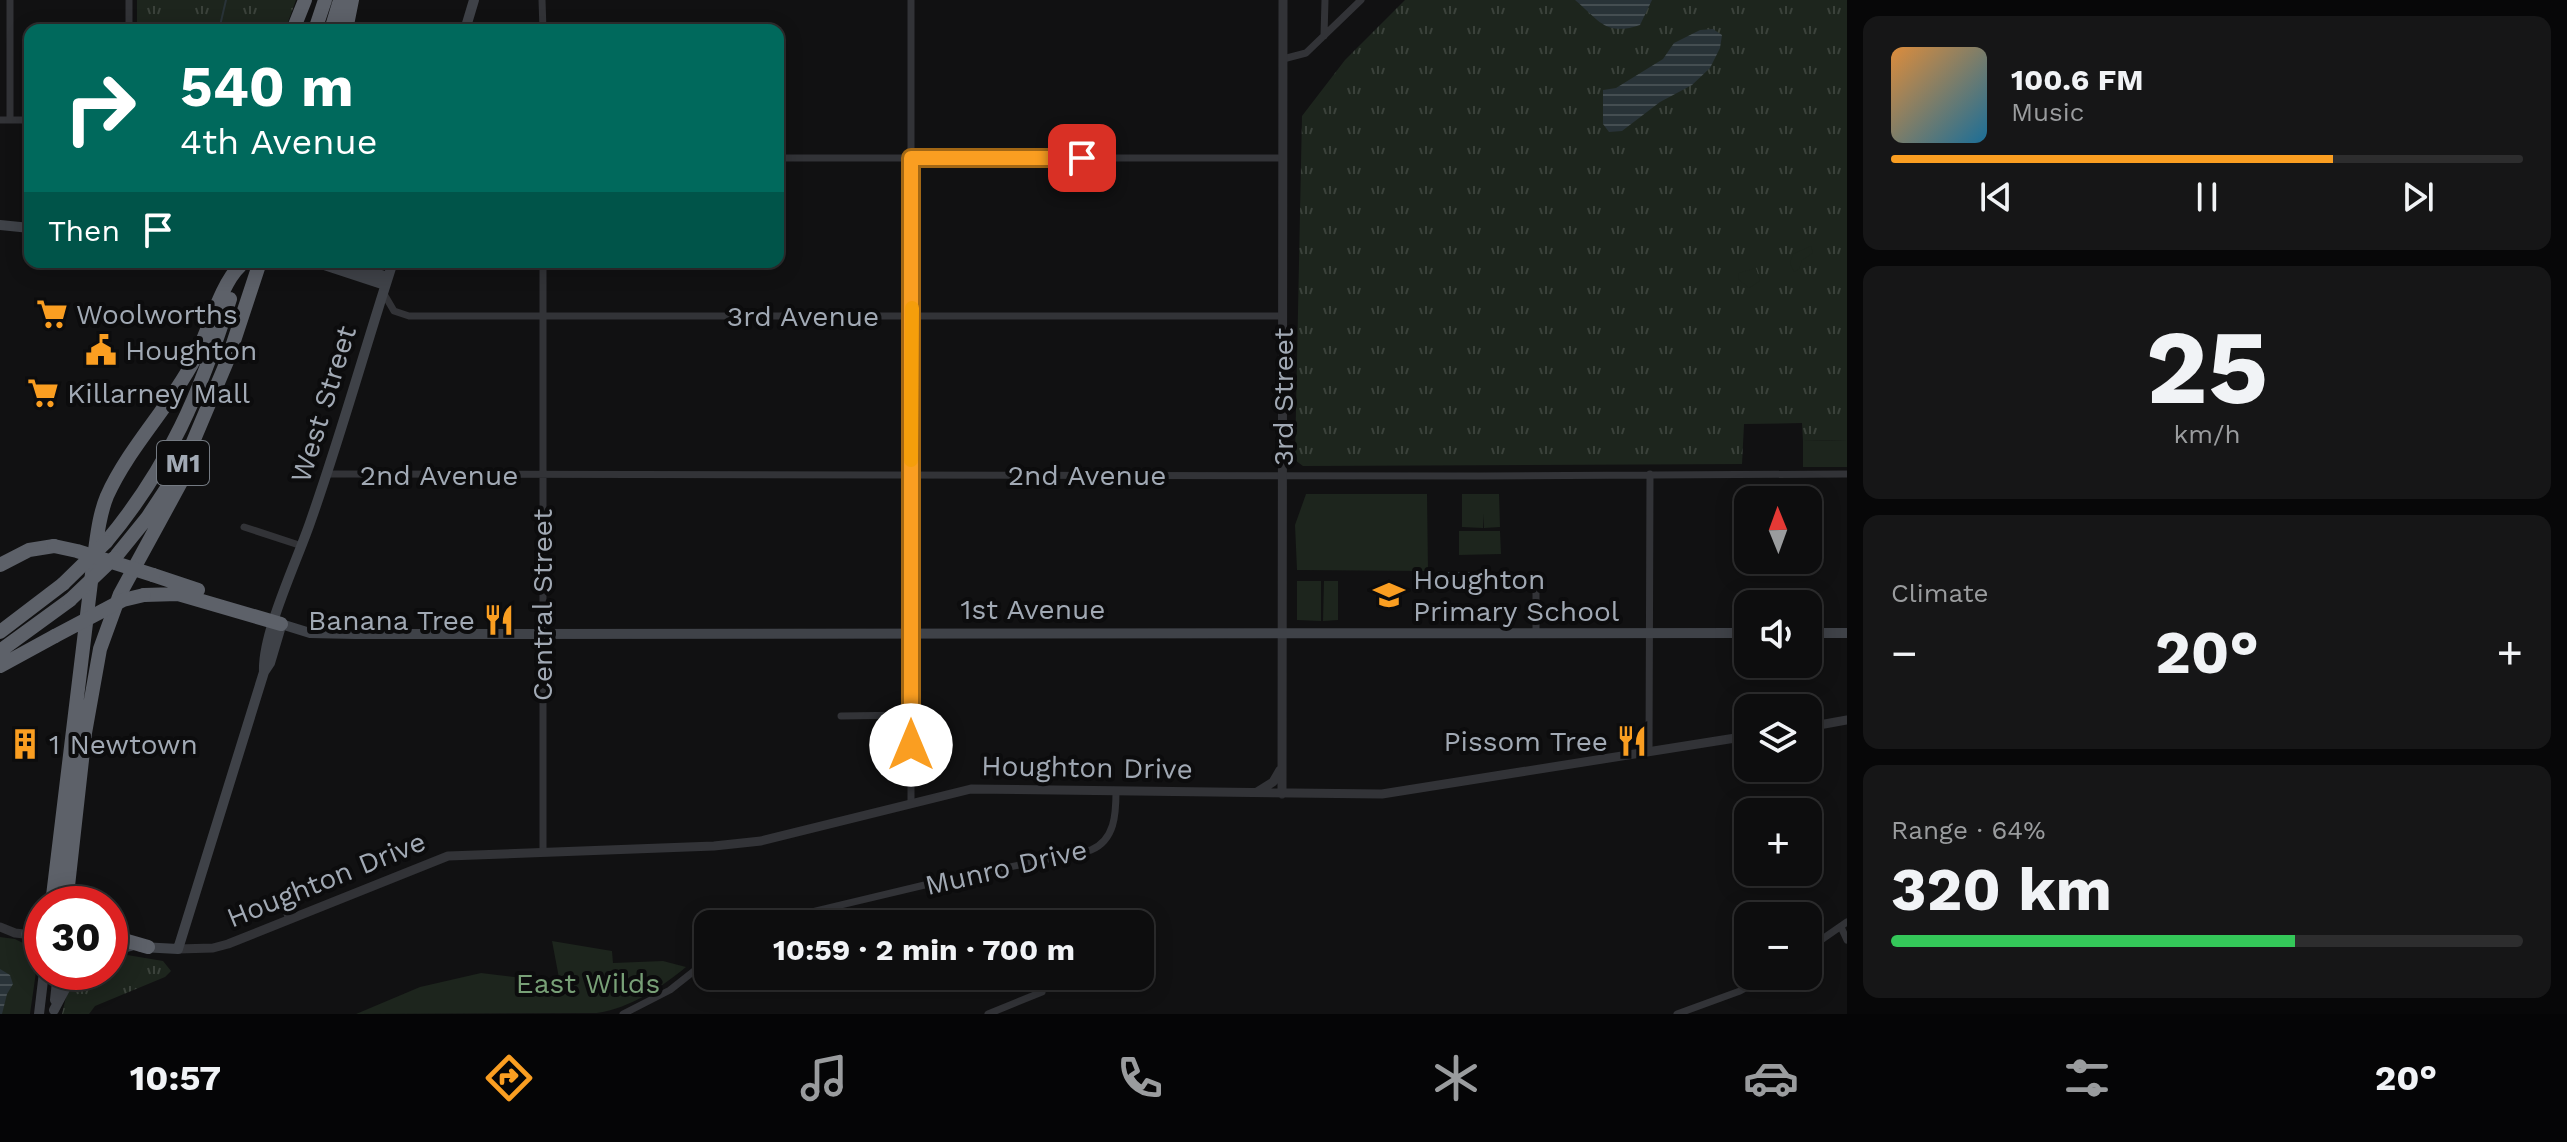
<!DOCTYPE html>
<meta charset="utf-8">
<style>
body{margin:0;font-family:"Work Sans",sans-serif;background:#161617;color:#f1f3f6;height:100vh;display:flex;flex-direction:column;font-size:30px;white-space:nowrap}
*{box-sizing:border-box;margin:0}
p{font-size:26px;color:#9a9c9e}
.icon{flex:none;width:44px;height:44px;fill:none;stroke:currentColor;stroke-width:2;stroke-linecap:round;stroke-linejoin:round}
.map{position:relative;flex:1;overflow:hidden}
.details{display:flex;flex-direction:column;gap:16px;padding:16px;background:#070708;width:720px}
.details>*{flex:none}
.hud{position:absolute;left:24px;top:24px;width:760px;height:244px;border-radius:16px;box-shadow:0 4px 20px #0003,0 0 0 2px #2d2d2e;background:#00695c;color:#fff;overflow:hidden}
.needle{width:52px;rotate:359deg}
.fabs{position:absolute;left:1734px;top:486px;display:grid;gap:16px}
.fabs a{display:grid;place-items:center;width:88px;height:88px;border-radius:16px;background:#0d0d0e;box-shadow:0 4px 20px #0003,0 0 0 2px #2d2d2e;font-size:40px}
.speed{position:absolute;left:24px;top:886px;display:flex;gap:16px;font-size:40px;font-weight:700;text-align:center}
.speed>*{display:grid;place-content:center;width:104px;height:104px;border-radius:50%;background:#0d0d0e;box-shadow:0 4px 20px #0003,0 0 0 2px #2d2d2e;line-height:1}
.speed .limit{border:12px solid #d22;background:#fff;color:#111}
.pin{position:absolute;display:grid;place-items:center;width:68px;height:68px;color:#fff;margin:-34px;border-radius:16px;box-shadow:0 4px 12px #0006}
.me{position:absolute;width:88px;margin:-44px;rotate:0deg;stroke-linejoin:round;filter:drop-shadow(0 0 6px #0008)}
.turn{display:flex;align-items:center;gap:28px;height:168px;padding:0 24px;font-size:36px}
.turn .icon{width:104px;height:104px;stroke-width:2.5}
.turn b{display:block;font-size:56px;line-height:68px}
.then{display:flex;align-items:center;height:76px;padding:0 24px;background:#0003;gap:16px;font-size:30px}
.big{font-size:60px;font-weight:700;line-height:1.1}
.details .tile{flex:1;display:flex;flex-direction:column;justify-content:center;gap:12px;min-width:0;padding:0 28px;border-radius:16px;background:#161617}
.details .dial{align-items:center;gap:0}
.dial b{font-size:104px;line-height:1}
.song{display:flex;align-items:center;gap:24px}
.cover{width:96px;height:96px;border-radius:12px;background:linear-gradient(135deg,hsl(30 70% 55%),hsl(200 70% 35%))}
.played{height:8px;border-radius:4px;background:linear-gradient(90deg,#fa9e21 70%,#2d2d2e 70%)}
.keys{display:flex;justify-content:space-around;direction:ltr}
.heat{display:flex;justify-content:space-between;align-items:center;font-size:44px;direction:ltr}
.charge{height:12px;border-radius:6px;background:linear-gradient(90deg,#34c759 64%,#2d2d2e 0)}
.trip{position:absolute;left:694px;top:910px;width:460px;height:80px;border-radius:16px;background:#0d0d0e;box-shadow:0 4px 20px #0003,0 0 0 2px #2d2d2e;font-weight:700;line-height:80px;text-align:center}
.menu{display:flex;height:128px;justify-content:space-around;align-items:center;background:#050506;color:#9a9c9e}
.menu .icon{width:56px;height:56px}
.menu .on{color:#fa9e21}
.menu b{font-size:36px;color:#f1f3f6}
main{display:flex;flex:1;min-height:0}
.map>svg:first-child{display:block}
</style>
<main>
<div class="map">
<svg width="1847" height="1014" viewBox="0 0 1847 1014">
<defs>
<pattern id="grass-tufts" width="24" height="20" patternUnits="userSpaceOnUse" patternTransform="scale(2)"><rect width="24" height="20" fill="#1d251d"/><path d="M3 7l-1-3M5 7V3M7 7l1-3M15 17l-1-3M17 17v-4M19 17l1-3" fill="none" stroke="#3b423b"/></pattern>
<pattern id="water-rules" width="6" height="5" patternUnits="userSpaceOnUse" patternTransform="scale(2)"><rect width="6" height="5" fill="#293338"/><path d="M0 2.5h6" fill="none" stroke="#454e52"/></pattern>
</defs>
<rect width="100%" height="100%" fill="#111112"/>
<path fill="url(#grass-tufts)" d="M137,0h159l-11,30h-148z
M1405,0h442v440l-44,1 -1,-18 -58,1 -2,40 -439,2 -8,-6 7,-344 43,-56z
M127,955l36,6 8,10 -6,6 -70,29 -6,8h-27l5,-21 14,-21h29v-16z"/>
<path fill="#1d251d" d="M1811,246l2,7 -11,7 -3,9 -5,3 -4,-9 3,-9z
M1756,268l4,13 -11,7 -11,-9 1,-6z
M1847,440v27h-44v-26z
M1306,494h121l1,77 -131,-1 -2,-45z
M1462,494h37l1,33 -16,1v-14l-1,14 -21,-1z
M1459,531h41l1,23 -42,1z
M1297,581h24v40l-24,-1z
M1324,581h14v39l-15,1z
M0,937l15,2 20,10 2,16 -7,49h-30z
M552,941l60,10 1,12 50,-2 23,6c-25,21 -56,41 -89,46l-241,1 64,-27 61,-14 65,8 13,-3z"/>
<path fill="url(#water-rules)" d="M1575,0h77l-12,25c-35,12 -42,-6 -65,-25z
M1713,29l9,6 -2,13 -10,20 -18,17 -32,17 -38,29 -13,1 -6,-8v-34l13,-2 47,-29 11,-16 26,-13z
M1448,572h27v15h-27z
M0,969l10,6 3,9 -6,10 -5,20h-2z"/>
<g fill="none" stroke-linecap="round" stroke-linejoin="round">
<path stroke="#293338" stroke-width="2" d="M219,30l7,-30"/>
<path stroke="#323337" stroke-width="7" d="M10,0v120
M542,0l1,30
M911,0v803
M129,30v-30
M1324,36l1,-36
M1283,59l23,-6 55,-53
M0,120h30
M778,158h505
M543,262v590
M413,266l38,-1 5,-3
M384,294l10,17 15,5h874
M327,474l1153,2 367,-2
M244,527l58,19
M1536,585v48
M841,716l71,-1
M1649,752l1,-278
M283,904l6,15
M761,924l172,-41 158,-33c24,-10 25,-36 25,-59
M1841,927l6,13
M1808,949l39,-27
M623,1014l47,-24 38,-30
M988,1014l54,-22
M1677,1014l63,-23 27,-15"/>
<path stroke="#323337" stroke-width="9" d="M1808,727l39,-7
M1257,792l16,-10 7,-12
M1282,794l1,-794
M0,927l15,6 27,3
M178,949l35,-1 15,-4 220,-88 266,-10 47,-5 210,-52 411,5 366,-58"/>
<path stroke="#3f4248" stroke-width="10" d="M465,30l9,-30
M0,225l30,3
M315,262l70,23
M343,262l44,15
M281,624l29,9 45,1 1393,-1
M1808,633h39
M264,672l6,-9 11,-37
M26,934l13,16 3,16
M141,947l37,2 86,-277c-2,-39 34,-113 47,-152 30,-85 54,-172 82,-258
M110,951l21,-5
M55,1000l3,-28
M54,1010l20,-38
M39,1014l5,-42"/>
<path stroke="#5d6169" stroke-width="14" d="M293,30l12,-30
M315,30l10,-30
M331,30l9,-30
M346,30l6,-30
M190,449l38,-90 32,-97
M106,542c63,-75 95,-151 124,-243
M117,555l30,-37 29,-44
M0,565l29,-15 25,-4
M153,575l45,15
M144,595l34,-1 103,30
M0,632l63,-48
M0,651l70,-51
M0,666l55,-30
M52,904l42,-347c3,-20 5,-42 13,-61 22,-49 62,-88 87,-136 13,-25 27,-77 46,-94
M66,904l19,-171 15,-84 20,-55 66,-121 8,-31
M110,936l38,11"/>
<path stroke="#5d6169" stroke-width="14" d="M54,546l23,5 76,24
M63,584l43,-42
M70,600l44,-42
M55,636l68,-36 21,-5"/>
</g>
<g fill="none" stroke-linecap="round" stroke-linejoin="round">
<defs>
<path id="route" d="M911,745v-587h171"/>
</defs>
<use href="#route" stroke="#a26715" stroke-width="20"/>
<use href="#route" stroke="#fa9e21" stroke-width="14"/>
<path stroke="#f59e0b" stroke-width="14" d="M911,460l1,-152"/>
</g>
<defs>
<symbol id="supermarket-bare" viewBox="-9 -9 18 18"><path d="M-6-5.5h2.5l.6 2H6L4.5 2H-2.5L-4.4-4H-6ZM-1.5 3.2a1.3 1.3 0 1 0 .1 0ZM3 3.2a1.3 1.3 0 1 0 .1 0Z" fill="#fa9e21" stroke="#0c0c0d" stroke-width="2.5" paint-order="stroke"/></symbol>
<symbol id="civic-bare" viewBox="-9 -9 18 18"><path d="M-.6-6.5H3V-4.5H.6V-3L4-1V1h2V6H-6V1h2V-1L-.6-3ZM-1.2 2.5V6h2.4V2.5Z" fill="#fa9e21" stroke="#0c0c0d" stroke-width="2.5" paint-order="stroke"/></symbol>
<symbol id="school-bare" viewBox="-9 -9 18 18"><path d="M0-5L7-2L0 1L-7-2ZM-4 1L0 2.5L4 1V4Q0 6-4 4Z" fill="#fa9e21" stroke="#0c0c0d" stroke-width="2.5" paint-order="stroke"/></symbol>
<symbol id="restaurant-bare" viewBox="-9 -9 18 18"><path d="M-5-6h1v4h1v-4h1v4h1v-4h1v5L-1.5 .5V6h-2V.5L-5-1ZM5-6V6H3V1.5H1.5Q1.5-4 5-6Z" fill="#fa9e21" stroke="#0c0c0d" stroke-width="2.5" paint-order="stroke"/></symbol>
<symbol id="building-bare" viewBox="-9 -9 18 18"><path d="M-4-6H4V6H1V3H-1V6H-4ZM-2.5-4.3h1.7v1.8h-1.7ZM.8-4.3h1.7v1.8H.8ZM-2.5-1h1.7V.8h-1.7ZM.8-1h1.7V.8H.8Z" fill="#fa9e21" stroke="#0c0c0d" stroke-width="2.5" paint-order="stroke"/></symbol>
</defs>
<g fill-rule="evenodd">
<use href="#supermarket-bare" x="30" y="292" width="44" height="44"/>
<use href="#civic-bare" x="79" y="328" width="44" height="44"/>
<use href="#supermarket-bare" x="21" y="371" width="44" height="44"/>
<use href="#school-bare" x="1367" y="573" width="44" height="44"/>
<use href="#restaurant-bare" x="477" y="598" width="44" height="44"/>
<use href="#restaurant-bare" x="1610" y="719" width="44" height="44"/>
<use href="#building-bare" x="3" y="722" width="44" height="44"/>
</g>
<g text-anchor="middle" stroke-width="8" stroke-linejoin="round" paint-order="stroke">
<rect fill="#0c0c0d" stroke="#747a82" stroke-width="2" x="157" y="441" width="52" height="44" rx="6"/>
<g font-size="26" font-weight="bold" fill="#a1a9b4">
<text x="183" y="472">M1</text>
</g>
<g font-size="28" fill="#a1a9b4" stroke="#0c0c0d" text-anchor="start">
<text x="76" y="324">Woolworths</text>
<text x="125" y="360">Houghton</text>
<text x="67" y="403">Killarney Mall</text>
<text x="1413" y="589">Houghton<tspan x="1413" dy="32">Primary School</tspan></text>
<text x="475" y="630" text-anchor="end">Banana Tree</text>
<text x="1608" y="751" text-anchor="end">Pissom Tree</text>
<text x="49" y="754">1 Newtown</text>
</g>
<g font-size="28" fill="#a1a9b4" stroke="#0c0c0d">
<text x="803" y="326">3rd Avenue</text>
<text transform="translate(1283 397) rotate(-90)" y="10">3rd Street</text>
<text transform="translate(323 404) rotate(-73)" y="10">West Street</text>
<text x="439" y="485">2nd Avenue</text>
<text x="1087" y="485">2nd Avenue</text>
<text transform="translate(542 605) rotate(-90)" y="10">Central Street</text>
<text x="1033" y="619">1st Avenue</text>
<text transform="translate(1087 767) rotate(1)" y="10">Houghton Drive</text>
<text transform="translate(1006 867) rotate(-13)" y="10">Munro Drive</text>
<text transform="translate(326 879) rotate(-22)" y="10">Houghton Drive</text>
</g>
<g font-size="28" fill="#78a077" stroke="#0c0c0d">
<text x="588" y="993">East Wilds</text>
</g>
</g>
</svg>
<div class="fabs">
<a><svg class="needle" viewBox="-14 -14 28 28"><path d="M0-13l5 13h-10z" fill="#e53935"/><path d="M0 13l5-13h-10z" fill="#9a9c9e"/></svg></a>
<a><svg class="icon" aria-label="sound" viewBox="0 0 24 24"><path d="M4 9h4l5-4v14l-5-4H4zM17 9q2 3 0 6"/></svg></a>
<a><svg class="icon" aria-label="layers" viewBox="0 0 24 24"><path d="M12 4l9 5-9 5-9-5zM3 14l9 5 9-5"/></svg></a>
<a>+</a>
<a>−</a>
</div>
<div class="speed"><div class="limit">30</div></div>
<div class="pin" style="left:1082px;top:158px;background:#d93025"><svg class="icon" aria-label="arrive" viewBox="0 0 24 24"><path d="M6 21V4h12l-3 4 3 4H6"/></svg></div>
<svg class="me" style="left:911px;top:745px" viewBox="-20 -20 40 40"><circle r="19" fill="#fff"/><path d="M0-13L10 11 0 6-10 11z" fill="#fa9e21"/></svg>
<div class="trip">10:59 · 2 min · 700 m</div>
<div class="hud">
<div class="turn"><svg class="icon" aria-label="right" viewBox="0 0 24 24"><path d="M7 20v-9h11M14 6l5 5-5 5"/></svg><div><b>540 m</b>4th Avenue</div></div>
<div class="then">Then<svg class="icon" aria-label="arrive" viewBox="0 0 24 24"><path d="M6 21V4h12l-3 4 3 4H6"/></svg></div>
</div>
</div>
<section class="details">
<div class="tile">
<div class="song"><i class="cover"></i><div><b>100.6 FM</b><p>Music</p></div></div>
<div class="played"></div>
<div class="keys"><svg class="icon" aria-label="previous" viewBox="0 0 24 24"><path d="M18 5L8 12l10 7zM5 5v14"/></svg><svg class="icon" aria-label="pause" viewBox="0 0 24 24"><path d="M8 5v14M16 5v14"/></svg><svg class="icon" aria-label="next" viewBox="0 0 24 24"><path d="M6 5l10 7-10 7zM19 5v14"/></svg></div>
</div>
<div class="tile dial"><b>25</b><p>km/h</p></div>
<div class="tile"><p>Climate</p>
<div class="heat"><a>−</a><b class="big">20°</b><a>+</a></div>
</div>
<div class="tile"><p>Range · 64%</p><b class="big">320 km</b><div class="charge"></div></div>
</section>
</main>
<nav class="menu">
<b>10:57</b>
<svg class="icon on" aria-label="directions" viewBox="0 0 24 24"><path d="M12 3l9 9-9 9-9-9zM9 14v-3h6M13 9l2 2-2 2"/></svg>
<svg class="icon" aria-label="music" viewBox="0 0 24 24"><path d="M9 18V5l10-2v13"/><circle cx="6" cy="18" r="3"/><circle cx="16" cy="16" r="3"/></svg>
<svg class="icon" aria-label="phone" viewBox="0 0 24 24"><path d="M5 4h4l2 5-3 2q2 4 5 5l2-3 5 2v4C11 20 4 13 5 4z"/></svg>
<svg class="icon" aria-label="climate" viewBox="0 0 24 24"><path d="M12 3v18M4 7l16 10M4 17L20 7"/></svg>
<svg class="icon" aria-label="car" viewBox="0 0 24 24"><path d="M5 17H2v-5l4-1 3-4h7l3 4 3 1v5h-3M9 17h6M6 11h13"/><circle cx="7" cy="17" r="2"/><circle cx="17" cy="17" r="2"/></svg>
<svg class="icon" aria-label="filters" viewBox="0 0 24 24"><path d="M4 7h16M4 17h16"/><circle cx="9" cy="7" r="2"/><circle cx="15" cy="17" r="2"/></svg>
<b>20°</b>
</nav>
